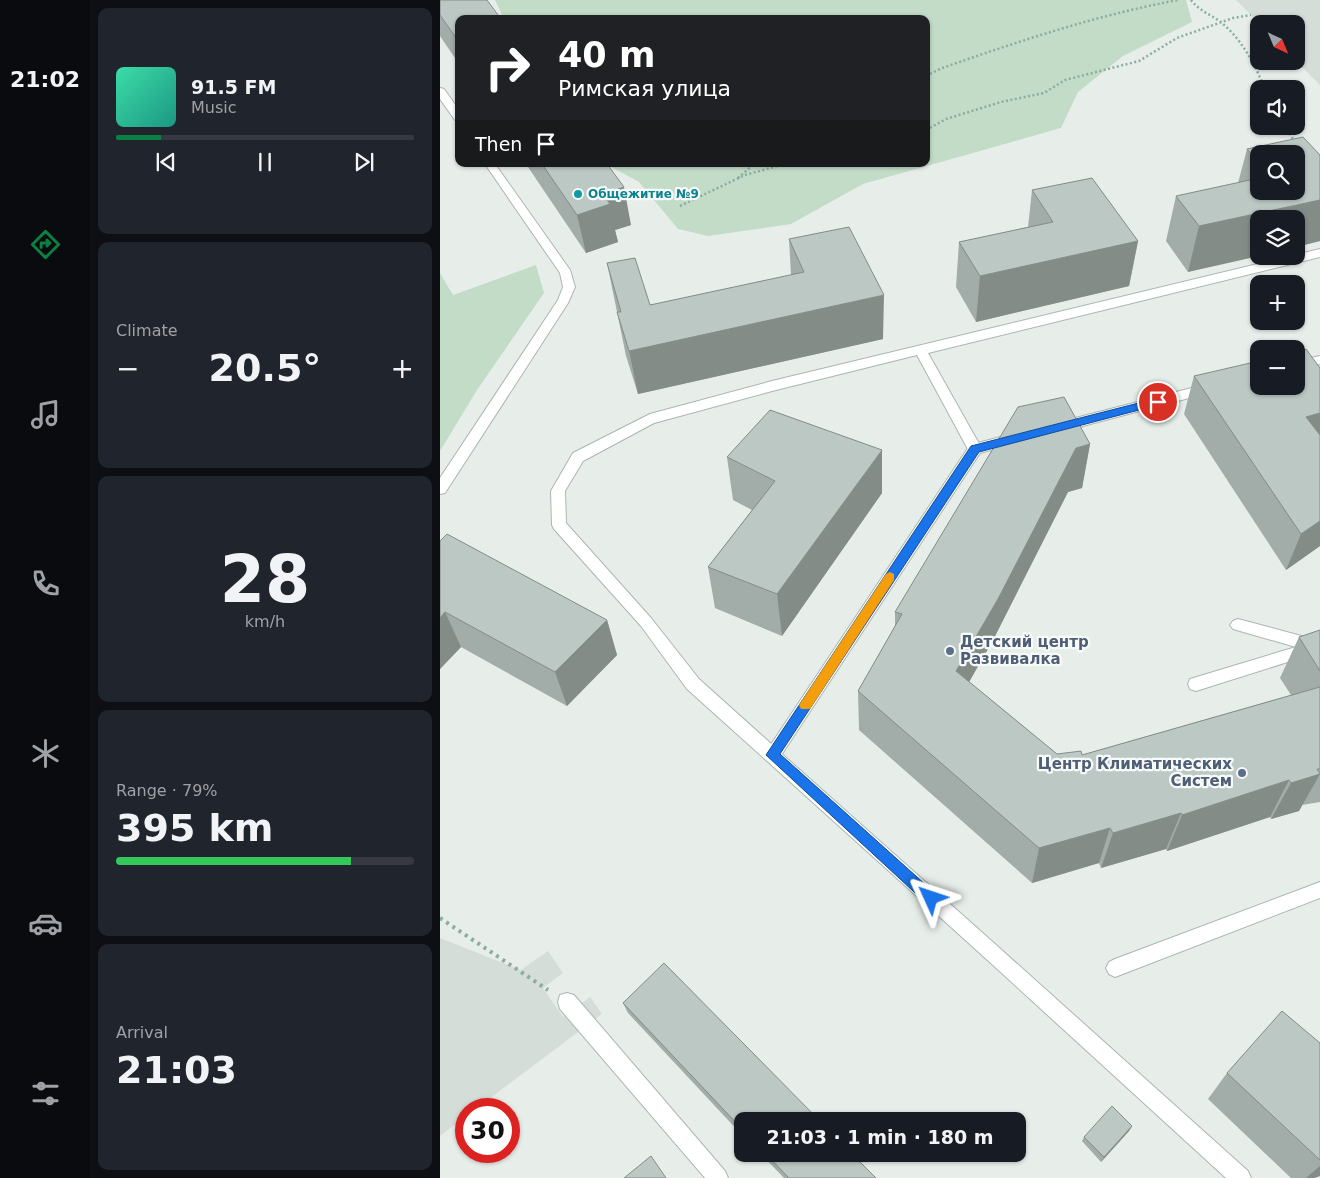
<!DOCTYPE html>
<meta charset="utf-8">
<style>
body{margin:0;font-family:"DejaVu Sans",sans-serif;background:#20242c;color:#f1f3f6;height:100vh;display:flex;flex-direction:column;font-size:19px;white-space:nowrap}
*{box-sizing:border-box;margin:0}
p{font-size:16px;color:#9ea1a6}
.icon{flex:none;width:28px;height:28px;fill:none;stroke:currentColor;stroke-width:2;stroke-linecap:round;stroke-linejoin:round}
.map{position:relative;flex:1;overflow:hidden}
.sheet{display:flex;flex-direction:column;gap:8px;padding:8px;background:#0d0f14;width:350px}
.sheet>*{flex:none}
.top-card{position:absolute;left:15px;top:15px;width:475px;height:152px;border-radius:10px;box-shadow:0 1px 4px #0004;background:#202124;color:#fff;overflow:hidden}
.needle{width:32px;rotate:136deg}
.tools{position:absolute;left:810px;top:15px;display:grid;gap:10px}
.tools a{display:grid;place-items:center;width:55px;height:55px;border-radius:10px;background:#171b24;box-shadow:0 1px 4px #0004;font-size:25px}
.speed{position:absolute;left:15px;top:1098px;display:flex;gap:10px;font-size:25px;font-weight:700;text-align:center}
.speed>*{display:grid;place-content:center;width:65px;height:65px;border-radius:50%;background:#171b24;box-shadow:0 1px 4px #0004;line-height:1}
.speed .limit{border:8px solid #d22;background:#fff;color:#111}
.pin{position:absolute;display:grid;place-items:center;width:42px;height:42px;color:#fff;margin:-21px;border:2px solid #fff;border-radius:50%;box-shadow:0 1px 5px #0007}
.me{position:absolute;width:55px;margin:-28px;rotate:312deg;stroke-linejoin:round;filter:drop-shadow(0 0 4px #0008)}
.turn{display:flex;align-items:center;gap:18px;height:105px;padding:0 20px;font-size:22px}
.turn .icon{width:65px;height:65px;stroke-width:2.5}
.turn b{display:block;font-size:35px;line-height:42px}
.then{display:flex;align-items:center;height:48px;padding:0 20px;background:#0003;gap:10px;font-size:19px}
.big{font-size:38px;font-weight:700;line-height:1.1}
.sheet .card{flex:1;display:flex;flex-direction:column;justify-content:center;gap:8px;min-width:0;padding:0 18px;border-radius:10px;background:#20242c}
.sheet .dial{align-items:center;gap:0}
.dial b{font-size:65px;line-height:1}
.song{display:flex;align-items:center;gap:15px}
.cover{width:60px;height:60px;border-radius:8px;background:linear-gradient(135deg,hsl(160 70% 55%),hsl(170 70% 35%))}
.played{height:5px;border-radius:2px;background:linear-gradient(90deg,#0b8043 15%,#363941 15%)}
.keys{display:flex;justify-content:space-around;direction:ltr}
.heat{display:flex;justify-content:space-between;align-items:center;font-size:28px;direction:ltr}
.charge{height:8px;border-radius:4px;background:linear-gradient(90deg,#34c759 79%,#363941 0)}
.trip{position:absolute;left:294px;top:1112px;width:292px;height:50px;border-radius:10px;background:#171b24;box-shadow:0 1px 4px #0004;font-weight:700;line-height:50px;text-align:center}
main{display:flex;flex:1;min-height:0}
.dock{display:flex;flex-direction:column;width:90px;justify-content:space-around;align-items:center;background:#090b0e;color:#9ea1a6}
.dock .icon{width:35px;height:35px}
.dock .selected{color:#0b8043}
.dock b{font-size:22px;color:#f1f3f6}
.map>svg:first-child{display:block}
</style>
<main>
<nav class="dock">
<b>21:02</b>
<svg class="icon selected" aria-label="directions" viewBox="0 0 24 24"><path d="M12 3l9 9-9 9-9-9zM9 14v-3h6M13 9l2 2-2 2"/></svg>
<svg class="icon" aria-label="music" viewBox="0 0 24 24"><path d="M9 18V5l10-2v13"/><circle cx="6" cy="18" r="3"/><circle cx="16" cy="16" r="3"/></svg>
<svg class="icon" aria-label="phone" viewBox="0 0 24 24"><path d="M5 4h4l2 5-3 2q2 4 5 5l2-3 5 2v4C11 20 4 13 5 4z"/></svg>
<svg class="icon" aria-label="climate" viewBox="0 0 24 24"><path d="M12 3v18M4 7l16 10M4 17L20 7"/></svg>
<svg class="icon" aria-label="car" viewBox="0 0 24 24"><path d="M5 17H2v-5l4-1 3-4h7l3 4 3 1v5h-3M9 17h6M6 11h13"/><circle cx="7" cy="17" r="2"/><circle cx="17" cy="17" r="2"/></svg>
<svg class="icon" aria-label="filters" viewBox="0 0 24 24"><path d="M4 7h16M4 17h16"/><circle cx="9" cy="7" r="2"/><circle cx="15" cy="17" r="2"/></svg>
</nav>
<section class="sheet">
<div class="card">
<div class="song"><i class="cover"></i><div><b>91.5 FM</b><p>Music</p></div></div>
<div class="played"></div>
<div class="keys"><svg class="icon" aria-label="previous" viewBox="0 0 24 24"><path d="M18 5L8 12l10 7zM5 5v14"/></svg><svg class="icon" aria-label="pause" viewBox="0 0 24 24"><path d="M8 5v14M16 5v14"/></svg><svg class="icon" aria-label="next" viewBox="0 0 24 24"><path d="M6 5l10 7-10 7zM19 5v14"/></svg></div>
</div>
<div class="card"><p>Climate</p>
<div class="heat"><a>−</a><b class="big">20.5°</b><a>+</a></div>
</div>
<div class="card dial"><b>28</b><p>km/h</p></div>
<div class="card"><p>Range · 79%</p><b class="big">395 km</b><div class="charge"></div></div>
<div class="card"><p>Arrival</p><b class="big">21:03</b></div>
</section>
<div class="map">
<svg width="880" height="1178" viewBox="0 0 880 1178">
<rect width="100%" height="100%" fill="#e7eeea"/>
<path fill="#d5ddd9" d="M796,0h84v85l-24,-24v-37h-36z
M0,938l81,32 27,-19 15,22 -20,15 20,29 27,-20 12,17 -126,95h-10v7l-26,20z"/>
<path fill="#c2dcc8" d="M55,0h691l6,22 -69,34 -45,36 -17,36 -198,56 -72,40 -83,12 -30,-7 -39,-47 -33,-18h320v-145h-422z
M96,265l8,28 -67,97 -37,61v-178l13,22z"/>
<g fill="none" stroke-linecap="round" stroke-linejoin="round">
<defs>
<path id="lane" d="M0,88l4,1 15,21v11l-4,-1 -15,-21z
M45,164h10l75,106 5,17 -7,16 -123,190 -5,1v-16l118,-178 5,-13 -3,-14z
M880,249v8l-392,96 54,96 -7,5 -5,-1 -53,-98 -145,36 -118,32 -71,38 -18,30 1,32 85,95 48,61 79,71 2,5 -2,5 -6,2 -6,-2 -79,-71 -46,-63 -87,-97 -2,-4 -1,-34 22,-38 77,-39 122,-33z
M798,619l82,22v14l-26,5 -98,31 -6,-2 -2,-5 2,-5 106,-32 -63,-18 -3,-4 3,-4z
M880,882v16l-205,79 -6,-3 -3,-6 3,-6 6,-3z
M549,941l6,3 253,227 3,7h-25l-243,-222 -3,-6 3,-6z"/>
<path id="street" d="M880,356v8l-24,6v-9z
M767,384l5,2 2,3 -2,3 -152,40 -7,-5 7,-5z
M576,433l7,5 -2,4 -41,11 -198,301 213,190 3,6 -3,6 -6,3 -6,-3 -217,-196 -2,-5 206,-310z
M127,993l7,2 151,176 3,7h-23l-145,-169 -2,-7 2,-7z"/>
</defs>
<use href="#lane" stroke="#aab6b1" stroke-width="2"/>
<use href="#street" stroke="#aab6b1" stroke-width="2"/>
<path stroke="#8bada1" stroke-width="2.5" stroke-dasharray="2 2.5" stroke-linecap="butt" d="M751,0c8,11 21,15 31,23 21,18 33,42 43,66
M486,76l16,-8c78,-27 155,-53 236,-68
M844,126l11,16
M486,130l20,-11 55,-17 43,-9 21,-13 74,-19 38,-23 56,-20 18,-3
M298,178l16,-14
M240,206l65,-31 40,-11"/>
<path stroke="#8bada1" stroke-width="4" stroke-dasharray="3 4.5" stroke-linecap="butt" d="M0,918l108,72"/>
<use href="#lane" fill="#fff" fill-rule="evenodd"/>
<use href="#street" fill="#fff" fill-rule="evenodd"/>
</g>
<path fill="#a2aca8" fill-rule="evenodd" d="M0,0l19,19v45l-19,-28z
M807,149l73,6v86l-24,6v-28l-108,53 -22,-31 10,-45 62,-13zM819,154l37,37h-37z
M86,164h81l24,61 -16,5 3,12 -32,11z
M592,190l106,51 -9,45 -153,36 -20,-35 3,-45 69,-15z
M349,239l94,100 -245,55 -12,-38 -19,-93 43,42 141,-30z
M880,368v178l-34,24 -102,-156 10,-38z
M650,444l-8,44 -14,4 -75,148 -24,42 88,72 25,1 209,-60 -11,-17 19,-41 21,-7v172l-18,3 -3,6 -28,8 -1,-2 -103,34 -1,-2 -65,19 -2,-5 -67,20 -173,-153 -1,-39 37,-65v-14z
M287,457l155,36 -100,143 -67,-28 -7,-41 44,-57 -19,-10z
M0,541l167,79 10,35 -50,51 -106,-59 -21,22z
M183,1003l119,118v14l-114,-122z
M880,1043v133l-6,2h-23l-83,-79 19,-26z
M692,1126l-3,5 -28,31 -19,-21 2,-4z
M321,1154h91l24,24h-92z"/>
<path fill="#848c88" d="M184,187l7,38 -16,5 3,12 -32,11 -9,-38 26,-21z
M880,200v41l-24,6v-28h-37v37l-71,16 11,-46z
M698,241l-9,45 -153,36 4,-46z
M444,295l-1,44 -245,55 -9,-43z
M880,413v34l-14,-30z
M650,444l-8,44 -14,4 -75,148 -40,70 3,-39 120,-223z
M442,450v43l-100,143 -5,-42z
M880,521v25l-34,24 15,-36z
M5,612l16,35 -21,22v-51z
M167,620l10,35 -50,51 -12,-34z
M880,774l-21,37 -28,8 20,-36z
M849,780l-19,37 -103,34 15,-36z
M741,813l-15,36 -65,19 12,-35z
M670,828l-11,35 -67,20 7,-35z
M692,1126l-3,5 -28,31 3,-5z
M880,1166v10l-6,2h-8z"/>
<path fill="#bcc8c3" stroke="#848c88" d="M0,0h47l14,19h-42v23l-19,-27z
M863,137l17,18v45l-121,26 -23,-30 83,-18v13h37v-37h-37v9l-12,-14z
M102,164h65l17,23 -21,7 7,10 -33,11z
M652,178l46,63 -158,35 -21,-34 94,-20 -21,-32z
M409,227l35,68 -255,56 -12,-39h4l-14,-49 28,-5 15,47 154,-33 -15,-33z
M866,349l14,19v45l-14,4 14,18v86l-19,13 -107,-158 65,-15v25h37v-34z
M624,397l26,47 -14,4 -78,151 -42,72 101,83 24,-3 1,4 238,-68v82h-3l3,5 -29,9 -2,-3 -107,35 -1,-2 -68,20 -3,-5 -71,20 -181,-157 44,-77 -7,-2 123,-205z
M330,410l112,40 -105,144 -69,-27 67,-86 -48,-24z
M7,534l160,86 -52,52 -110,-60 -5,6v-77z
M880,630v41l-21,-34z
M224,963l156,158h-78v8l-119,-126z
M842,1011l38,32v117l-93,-87z
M672,1106l20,20 -28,31 -20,-20z
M326,1154h86l24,24h-87z
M211,1156l15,22h-42z"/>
<path fill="#1a73e8" stroke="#114b97" d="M718,398l4,1v5l-183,48 -199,302 156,140 2,4 -2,5 -5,2 -5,-2 -160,-148 205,-309z"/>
<path fill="#f59e0b" d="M450,572l4,2v6l-84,129h-9l-2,-4 2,-3 85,-128z"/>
<circle fill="#0f9aa8" stroke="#f7faf8" stroke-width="2" cx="138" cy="194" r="5"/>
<g fill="#5c6f8a" stroke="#f7faf8" stroke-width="2">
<circle cx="510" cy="651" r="5"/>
<circle cx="802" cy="773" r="5"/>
</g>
<g text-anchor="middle" stroke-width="4.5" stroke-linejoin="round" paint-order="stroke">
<g font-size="12" font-weight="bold" fill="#0d838f" stroke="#f7faf8" text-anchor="start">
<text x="148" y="198">Общежитие №9</text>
</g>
<g font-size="15" font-weight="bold" fill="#4e5e75" stroke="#f7faf8" text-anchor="start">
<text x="520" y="647">Детский центр<tspan x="520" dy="17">Развивалка</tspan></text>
<text x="792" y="769" text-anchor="end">Центр Климатических<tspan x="792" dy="17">Систем</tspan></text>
</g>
</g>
</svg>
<div class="tools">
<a><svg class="needle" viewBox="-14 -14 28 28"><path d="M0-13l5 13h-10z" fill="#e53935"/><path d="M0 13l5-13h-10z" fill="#9ea1a6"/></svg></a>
<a><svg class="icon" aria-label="sound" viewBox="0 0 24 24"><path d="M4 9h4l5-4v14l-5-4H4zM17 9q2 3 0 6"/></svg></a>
<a><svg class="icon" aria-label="search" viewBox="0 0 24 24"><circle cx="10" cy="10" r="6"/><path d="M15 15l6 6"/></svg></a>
<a><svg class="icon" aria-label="layers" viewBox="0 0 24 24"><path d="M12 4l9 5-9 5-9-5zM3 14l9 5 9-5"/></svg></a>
<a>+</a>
<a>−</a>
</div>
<div class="speed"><div class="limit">30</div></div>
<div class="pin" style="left:718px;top:402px;background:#d93025"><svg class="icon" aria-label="arrive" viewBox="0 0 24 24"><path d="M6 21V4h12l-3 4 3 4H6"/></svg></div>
<svg class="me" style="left:491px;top:898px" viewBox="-20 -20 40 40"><path d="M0-17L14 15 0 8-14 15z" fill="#1a73e8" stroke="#fff" stroke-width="4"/></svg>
<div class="trip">21:03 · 1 min · 180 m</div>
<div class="top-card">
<div class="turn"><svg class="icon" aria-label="right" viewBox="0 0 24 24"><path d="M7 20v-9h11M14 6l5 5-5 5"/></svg><div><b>40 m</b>Римская улица</div></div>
<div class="then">Then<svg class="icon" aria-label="arrive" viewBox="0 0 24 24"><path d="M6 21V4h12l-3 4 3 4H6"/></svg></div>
</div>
</div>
</main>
